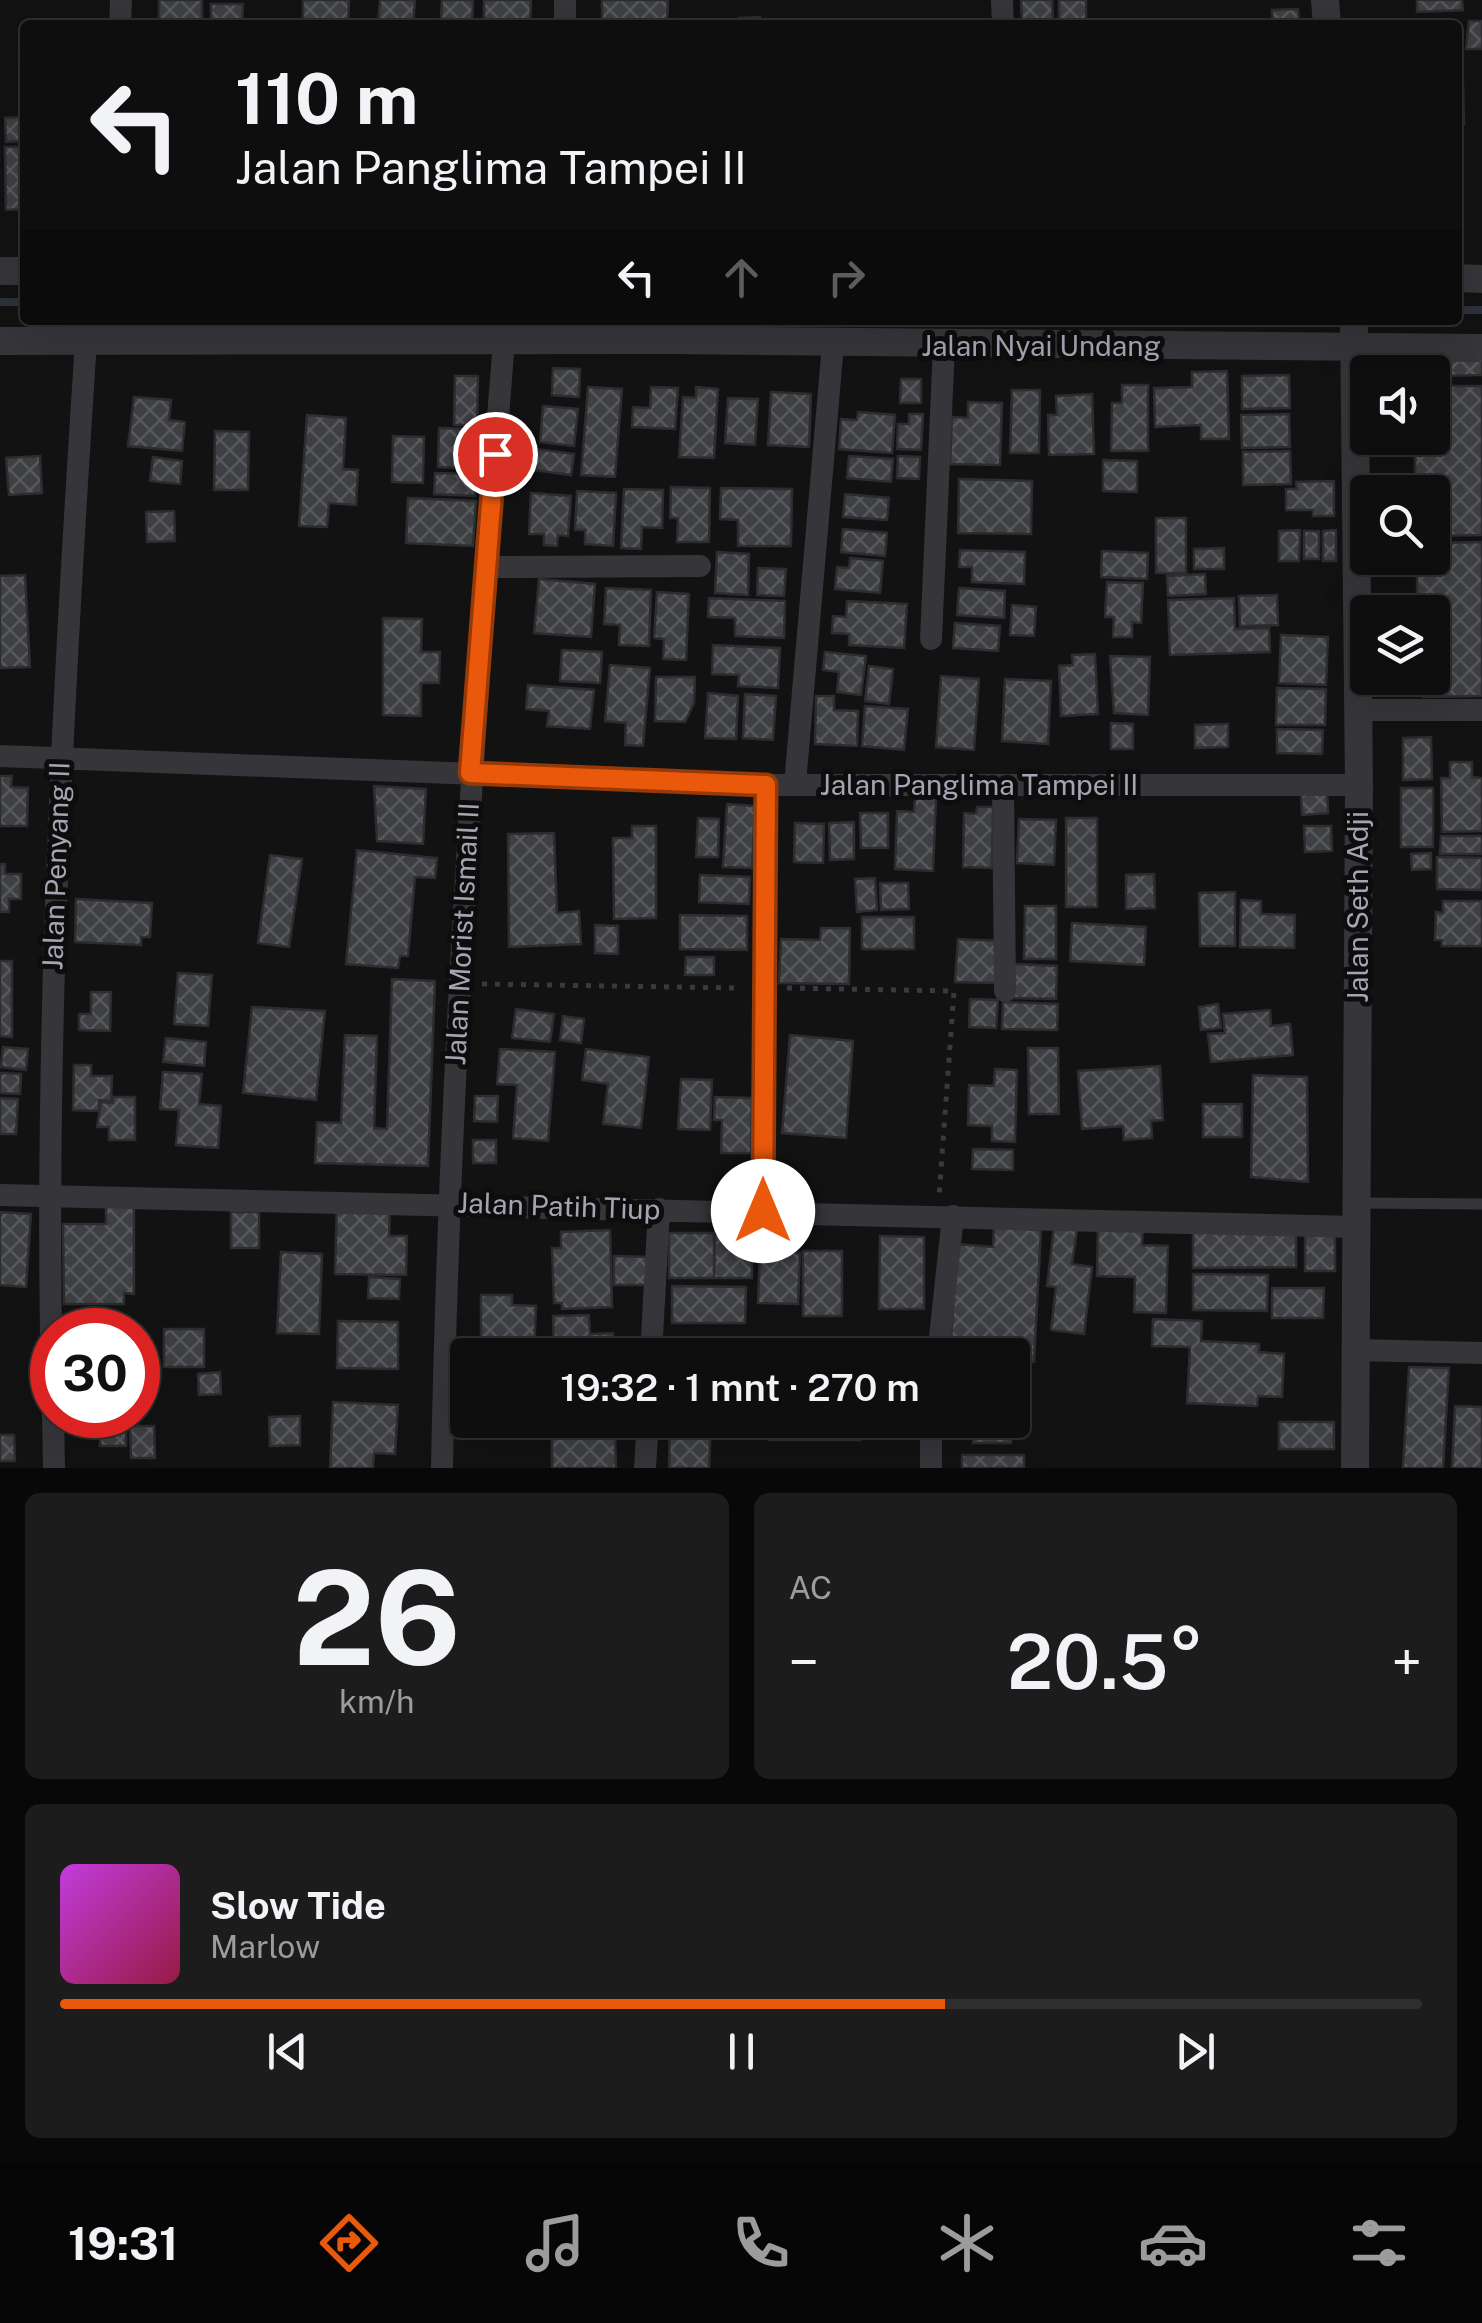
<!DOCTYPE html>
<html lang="id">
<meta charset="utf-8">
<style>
body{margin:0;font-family:"Public Sans",sans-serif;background:#1c1c1c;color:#f1f3f6;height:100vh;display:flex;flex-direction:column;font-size:38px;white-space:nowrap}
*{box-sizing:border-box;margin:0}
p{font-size:32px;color:#9b9c9e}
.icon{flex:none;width:55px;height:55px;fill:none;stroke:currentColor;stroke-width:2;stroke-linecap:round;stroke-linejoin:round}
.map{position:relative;height:1468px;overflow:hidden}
.sheet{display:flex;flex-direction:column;gap:25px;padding:25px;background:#080808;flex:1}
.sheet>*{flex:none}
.guide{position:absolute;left:20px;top:20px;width:1442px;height:305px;border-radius:10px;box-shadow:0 10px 40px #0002,0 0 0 2px #2e2e2e;background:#0e0e0e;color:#f1f3f6;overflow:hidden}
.buttons{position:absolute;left:1350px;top:355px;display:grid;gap:20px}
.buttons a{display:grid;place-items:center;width:100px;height:100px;border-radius:10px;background:#0e0e0e;box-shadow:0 10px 40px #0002,0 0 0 2px #2e2e2e;font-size:50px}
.speed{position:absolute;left:30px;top:1308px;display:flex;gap:20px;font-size:50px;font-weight:700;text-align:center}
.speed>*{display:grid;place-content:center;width:130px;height:130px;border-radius:50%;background:#0e0e0e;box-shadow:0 10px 40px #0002,0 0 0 2px #2e2e2e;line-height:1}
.speed .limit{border:15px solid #d22;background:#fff;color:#111}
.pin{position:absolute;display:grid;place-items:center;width:85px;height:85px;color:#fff;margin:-42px;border:5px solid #fff;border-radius:50%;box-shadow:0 2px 10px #0007}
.me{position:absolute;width:110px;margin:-55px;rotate:0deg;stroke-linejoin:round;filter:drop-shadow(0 0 8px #0008)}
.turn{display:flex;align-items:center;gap:35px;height:210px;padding:0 50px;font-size:45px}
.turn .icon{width:130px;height:130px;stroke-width:2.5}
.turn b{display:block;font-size:70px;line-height:85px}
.lanes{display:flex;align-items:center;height:95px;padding:0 50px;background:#0003;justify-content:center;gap:50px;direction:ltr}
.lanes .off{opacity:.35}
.big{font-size:75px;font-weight:600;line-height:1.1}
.sheet .widget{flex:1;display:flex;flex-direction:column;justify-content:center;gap:15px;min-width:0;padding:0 35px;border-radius:15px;background:#1c1c1c}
.sheet .dial{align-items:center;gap:0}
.dial b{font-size:130px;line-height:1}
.song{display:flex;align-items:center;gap:30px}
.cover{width:120px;height:120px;border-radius:15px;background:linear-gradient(135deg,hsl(290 70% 55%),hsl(340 70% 35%))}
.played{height:10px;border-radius:5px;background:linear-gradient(90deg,#ea580c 65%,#2e2e2e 65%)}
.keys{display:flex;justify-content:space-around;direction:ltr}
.heat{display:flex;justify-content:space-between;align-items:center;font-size:55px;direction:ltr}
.sheet .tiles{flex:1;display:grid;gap:25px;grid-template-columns:1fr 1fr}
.widget:last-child{grid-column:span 2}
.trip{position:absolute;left:450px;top:1338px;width:580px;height:100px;border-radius:10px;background:#0e0e0e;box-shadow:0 10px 40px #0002,0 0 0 2px #2e2e2e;font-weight:600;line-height:100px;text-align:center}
.menu{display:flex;height:160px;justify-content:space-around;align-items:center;background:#060606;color:#9b9c9e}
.menu .icon{width:70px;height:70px}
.menu .current{color:#ea580c}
.menu b{font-size:45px;color:#f1f3f6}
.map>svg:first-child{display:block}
</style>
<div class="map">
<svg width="1482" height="1468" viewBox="0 0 1482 1468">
<defs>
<pattern id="building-cross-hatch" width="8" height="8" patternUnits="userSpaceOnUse" patternTransform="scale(2.5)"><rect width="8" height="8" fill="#3e3f43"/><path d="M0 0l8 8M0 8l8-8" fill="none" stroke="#57585c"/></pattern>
</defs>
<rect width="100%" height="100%" fill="#121213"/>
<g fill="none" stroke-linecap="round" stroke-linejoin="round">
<path stroke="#2c313b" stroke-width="8" d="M0,302h25
M1458,310h24"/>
</g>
<path fill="url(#building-cross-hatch)" stroke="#2d2c2f" stroke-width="2.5" d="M159,0h43v25h-43z
M303,0h46l-1,25h-45z
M380,0h35l-2,25h-35z
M442,0h31l-1,25h-22v-6h-9z
M484,0h47l-1,25h-46z
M602,0h66l-1,25h-65z
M1021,0h31l1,22 -31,1z
M1059,0h27v25h-27z
M1417,0h45l1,10 -46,2z
M211,4h32l-1,21h-31z
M1298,9l1,16h-26l-1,-15z
M760,17v8h-21v-7z
M676,19l28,1v5h-28z
M931,21v4h-33v-3z
M1405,21v4h-55v-2z
M1469,21h13v28h-16z
M1458,42h4l2,82h-6z
M25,117v24l-19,1 -1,-24z
M1458,135h4l-1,129h-3z
M5,147h20v62l-19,1z
M1482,359v16l-40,1 -1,-16z
M553,368l27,1 -1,28 -27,-2z
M1415,368h24l1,24h-8v-20h-17z
M1227,371l2,68h-28v-14l-46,2 -1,-39 38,-1v-15z
M1289,375l1,33 -48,1v-33z
M455,376h23l-1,49h-23z
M901,379h20v24h-21z
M1122,385h26v66h-37l1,-48h10z
M1445,386h37v149l-50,1v-44h-17v-54h17v-41h13z
M588,387l34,2 -7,88 -34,-2z
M651,387l27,1 -3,41 -43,-2 1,-20 17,1z
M696,387l22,2 -4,69 -35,-1 4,-60 13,1z
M1012,390h28l-1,63h-29z
M771,392l40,2 -2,53 -41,-2z
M1092,394l2,60 -45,1 -1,-40h9l-1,-19z
M134,397l37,3 -2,20 16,2 -3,29 -54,-5z
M728,398l30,1 -3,46 -30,-2z
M968,402l34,1 -2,62 -50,-1 2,-47 16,1z
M543,406l35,3 -4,37 -34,-4z
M858,412l37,3 -3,38 -53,-4 2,-30 16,1z
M909,414h14l-2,36 -24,-1 1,-25h11z
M1289,414l1,33 -48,1 -1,-33z
M307,415l39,3 -3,51 15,1 -2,35 -27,-2 -2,24 -28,-1z
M439,428l31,1 -2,39 -30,-1z
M215,431l34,1 -1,58h-34z
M393,436l31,1 -1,46 -31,-1z
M536,449l38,5 -3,21 -38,-5z
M1290,451l1,33 -48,1v-33z
M40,456l2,37 -33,2 -3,-37z
M849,456l44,3 -2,23 -44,-4z
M898,456l22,1 -1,22 -22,-1z
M153,457l29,4 -2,23 -30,-3z
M1103,460l34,1v31l-34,-1z
M435,473l41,1 -1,22 -41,-2z
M959,479l73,2 -1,53 -73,-1z
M1334,481v35h-21v-6h-27v-21h11l-1,-7z
M671,487l39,1 -1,54h-32l1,-24h-8z
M721,488l71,1 -1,57h-53v-26l-18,-1z
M624,489l39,1 -1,38 -20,-1 -1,22 -20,-1z
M577,491l39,2 -3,53 -28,-2v-14h-10z
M531,493l40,3 -3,40 -10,-1 -1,11 -13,-1v-11h-15z
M845,494l44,4 -2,22 -44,-3z
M408,498l68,3 -3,45 -67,-3z
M174,511l1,30 -28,1 -1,-30z
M1156,518h30v55h-30z
M843,529l44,4 -2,23 -44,-4z
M1300,530l-1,31h-20v-30z
M1336,530v31h-13v-30z
M1304,531h15v28h-15z
M1482,542v154l-59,1v-19h9l4,-81h-19v-39h15v-15z
M1224,548v21h-30v-20z
M960,550l65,2 -1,32 -52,-2v-15h-13z
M1102,551l46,2 -1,26 -46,-2z
M717,552l32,2 -1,41 -33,-2z
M850,558l33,3 -3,32 -45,-4 2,-22 12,1z
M758,568l28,1 -2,27 -27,-1z
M1205,574l1,20 -38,2 -1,-20z
M25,575l5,92 -30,1v-92z
M539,579l56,5 -4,53 -57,-4z
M1107,582l36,1 -2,40 -9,-1v15h-19l1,-20h-9z
M606,588l45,2 -2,56 -30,-1 1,-20 -16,-1z
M959,588l46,3 -1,27 -47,-3z
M657,592l32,2 -3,66 -23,-1 1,-20 -10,-1z
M1277,595l1,30 -38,1 -1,-30z
M709,598l76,3 -1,37 -49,-2v-18l-27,-1z
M1234,598l1,31 34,-1 1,24 -100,3 -2,-55z
M847,601l60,3 -3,44 -55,-3v-11l-17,-1 1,-17 13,1z
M1012,605l24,2 -2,29 -24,-1z
M383,618l39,1 -1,33h19l-1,31h-18v33l-38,-1z
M955,623l45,3 -2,25 -45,-3z
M1281,635l47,2 -2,48 -47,-2z
M713,645l67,3 -2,40 -40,-2 1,-11 -27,-1z
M562,650l40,2 -2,31 -40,-2z
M825,652l41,4 -5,39 -24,-3 2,-20 -16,-2z
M1095,654l3,60 -37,2 -2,-50 14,-1 -1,-10z
M1110,656l40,1 -2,58 -34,-2z
M610,665l40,3 -7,78 -18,-1 1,-22 -21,-2z
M869,666l24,3 -4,35 -24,-3z
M941,676l38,3 -5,71 -38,-3z
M656,677h39l-1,26 -9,19 -30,-1z
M1005,679l46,2 -3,63 -46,-3z
M528,685l66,5 -4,39 -43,-3 2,-15 -23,-2z
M1277,688l49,1 -1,36h-49z
M708,693l30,3 -2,43 -31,-1z
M745,694l31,2 -3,44 -30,-2z
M816,696h18v14l24,1 -1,35 -42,-2z
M865,706l43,3 -4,41 -42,-4z
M1111,723l22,1v25h-22z
M1228,724v23l-33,1v-23z
M1277,729l46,1 -1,24 -45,-1z
M1431,737l1,42 -29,1v-42z
M1450,762h22v15l10,1v53l-40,1 -1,-54h9z
M0,776h12l-1,11 17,1 -1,38h-27z
M374,786l52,3 -3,55 -46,-3z
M1401,788h32v59h-32z
M1327,789l1,24 -26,2 -1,-25z
M915,797l21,1 -3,73 -38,-2 2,-58 17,1z
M727,804l28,2 -3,62 -29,-1z
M977,807h16l-1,61 -29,-1 1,-54 12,1z
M860,813h28v35h-27z
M698,818l21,1 -1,38h-22z
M1066,818h31v89h-31z
M1019,819l37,1 -2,45 -37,-2z
M854,822v37l-24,1 -1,-37z
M795,823l29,1 -1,39 -29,-1z
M632,826h24v92l-42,1 -1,-81h19z
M1304,826h27l1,25 -27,1z
M554,833l3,80 22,-2 2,33 -72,3 -1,-113z
M1441,836h41v18h-42z
M357,850l80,8 -2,20 -20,-1 -7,79h-8l-2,12 -52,-4z
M1431,853v16l-19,1 -1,-16z
M270,855l32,4 -13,88 -31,-4z
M1437,857l45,1v32l-45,-1z
M0,864h5v10h16v25h-12v13h-9z
M1154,874l1,34 -29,1v-34z
M700,875l50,2 -1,27 -50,-2z
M875,878l2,32 -20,2 -2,-33z
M880,883h28l1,26 -28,1z
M1235,892v54h-35l-1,-53z
M76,899l76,4 -2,34h-9v8l-66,-3z
M1241,900l20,1v13l34,1 -1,33 -54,-1z
M1443,901h39v45h-40v-6h-7l1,-28 7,1z
M1025,906h31v53h-32z
M680,915l67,1v34l-67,-1z
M862,917h52v32h-52z
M1072,923l74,4 -2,38 -74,-4z
M595,925l23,1v28l-23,-1z
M821,928h29l-1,56 -70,-1 2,-44 39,1z
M958,939l41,2 -1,42 -43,-1z
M686,957h28v18h-29z
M0,961h12v76l-12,-1z
M1014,964l43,2 -1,33 -43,-1z
M178,973l34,2 -4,51 -34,-2z
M392,979l43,2 -7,185 -113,-3 2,-41 24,1 4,-88 32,1 -3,92 13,1z
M91,992h20l-1,39 -31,-1v-16h12z
M970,999l28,1 -2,28 -27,-1z
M1003,1002l55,2 -1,26 -55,-1z
M1218,1004l3,24 -20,2 -2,-23z
M252,1007l73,4 -9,89 -73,-7z
M516,1009l38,5 -4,28 -38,-4z
M1270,1010l1,16 19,-2 3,31 -82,7 -3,-28 17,-1 -2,-19z
M563,1016l21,3 -3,24 -21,-3z
M790,1035l63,6 -7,97 -64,-5z
M166,1038l40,4 -2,24 -41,-4z
M3,1047l25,2 -2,21 -25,-3z
M1028,1048h30l1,66h-30z
M500,1049l55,3 -7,89 -35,-3 4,-53 -20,-1z
M586,1049l63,8 -8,71 -38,-4 5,-40 -26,-4z
M74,1065h17v11h21l-1,25 -12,-1v11l-26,-1z
M1160,1066l3,54 -12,1 1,17 -28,2 -1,-14 -41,3 -4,-58z
M995,1069l22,1 -2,72 -23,-1v-15l-24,-1 1,-40 25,1z
M163,1072l39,2 -3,30 22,2 -3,42 -42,-3 3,-35 -19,-1z
M0,1073l21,1 -1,20 -20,-1z
M1253,1075l54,2 1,105 -57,-5z
M681,1079l31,1 -2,50 -32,-1z
M475,1096h23l-1,26 -23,-1z
M113,1097h22v43h-26v-13h-12l4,-25 12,1z
M715,1097l37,1 -1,55h-30l1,-33h-8z
M0,1098l18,1 -2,35h-16z
M1203,1104h39v33h-39z
M473,1140h23v23h-23z
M973,1149l40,1v20l-41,-1z
M337,1202l53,1 -1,33h18l-1,39 -71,-1z
M106,1204h28v90l-10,-1v11h-60l-1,-80h43z
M0,1212l31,2 -5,73 -26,-2z
M231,1212h28v36h-28z
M1098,1223l45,1 -1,21 26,1 -2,67 -32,-1 1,-35 -38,-1z
M994,1227l47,3 -7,132 -22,-1v-6h-62l7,-111 36,3z
M1054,1227l23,3 -5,34 20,3 -8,67 -33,-4 5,-43 -9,-1z
M1296,1229v38l-103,1v-38z
M610,1230l2,77 -50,2v-6h-8l-2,-55h9v-16z
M1305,1230h30v41h-30z
M669,1233h45v45h-45z
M715,1235h37v43h-38z
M880,1236l44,1v72h-45z
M760,1251l40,2 -2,51 -40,-1z
M803,1251h39v65h-39z
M281,1252l41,2 -3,80 -42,-1z
M614,1256l36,1v28h-36z
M1193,1274l75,1 -1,36 -74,-1z
M369,1277l31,2 -1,20 -31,-1z
M672,1286l74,1 -1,36h-73z
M1272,1288h52l-1,30h-51z
M481,1295h31v10l24,1 -2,49h-18v-12l-35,2z
M589,1315l1,19 23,-1 2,22h-61l-1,-39z
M1153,1319l49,2 -1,20 58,3v8l25,2 -2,43 -24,-1 -1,10 -70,-3 3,-56 -38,-1z
M338,1321l60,1v47l-61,-1z
M164,1329h40v38h-40z
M671,1352l66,3h-66z
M1409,1367l40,1 -6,100h-40z
M220,1372l1,22 -22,1 -1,-21z
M333,1402l65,3 -3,49 -21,-1 -1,15h-43z
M1455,1406l27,1v61h-30z
M101,1415h25v31h-26z
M300,1416v29l-30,1 -1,-29z
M670,1420l41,1 -2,47h-40z
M769,1420h91v20h-91z
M963,1420h49l-1,23h-38l1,-10h-12z
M1279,1422h55v27h-55z
M130,1426h24l1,32h-24z
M0,1435h14l1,26h-15z
M552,1435l63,3 1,30h-64z
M962,1455h62v13h-62z"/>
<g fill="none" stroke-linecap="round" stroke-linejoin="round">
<path stroke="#39393f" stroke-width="5" stroke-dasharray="5 8" stroke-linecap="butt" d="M482,984l259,4
M787,988l167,3 -15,206"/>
<path stroke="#35353a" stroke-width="11" d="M1359,1203l123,1"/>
<path stroke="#35353a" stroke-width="22" d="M1002,0l1,25
M120,25l1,-25
M565,25v-25
M486,567l214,-1
M931,639l13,-293
M1359,710h123
M0,756l766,29h593
M795,784l38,-440
M1003,786l2,205
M0,1195l1358,32
M763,1211l3,-426
M1357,1350l125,3
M651,1355l8,-146
M938,1355l15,-139
M52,1391c-8,-351 11,-699 34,-1050
M53,1415l1,53
M442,1468c7,-377 32,-752 62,-1127
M645,1468l3,-48
M931,1468v-48"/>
<path stroke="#35353a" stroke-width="28" d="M1325,0l2,25
M0,271h25
M1458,278l24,1
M1354,320l5,465 -4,683
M0,341l670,-1 812,8"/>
</g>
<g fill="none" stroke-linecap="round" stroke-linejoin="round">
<defs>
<path id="route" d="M495,454l-25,319 296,12 -3,426"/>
</defs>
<use href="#route" stroke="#983908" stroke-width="25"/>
<use href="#route" stroke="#ea580c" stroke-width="18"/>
</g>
<g text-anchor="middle" stroke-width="10" stroke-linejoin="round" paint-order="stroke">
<g font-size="28" fill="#a4a5b3" stroke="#0d0d0e">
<text x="1041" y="356">Jalan Nyai Undang</text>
<text x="979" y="795">Jalan Panglima Tampei II</text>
<text transform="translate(56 866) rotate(-88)" y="10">Jalan Penyang II</text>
<text transform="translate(1358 907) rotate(-90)" y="10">Jalan Seth Adji</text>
<text transform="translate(462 934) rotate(-87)" y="10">Jalan Morist Ismail II</text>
<text transform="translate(559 1206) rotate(2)" y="10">Jalan Patih Tiup</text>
</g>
</g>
</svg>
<div class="buttons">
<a><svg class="icon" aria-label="sound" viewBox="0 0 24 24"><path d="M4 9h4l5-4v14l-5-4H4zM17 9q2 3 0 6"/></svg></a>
<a><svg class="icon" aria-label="search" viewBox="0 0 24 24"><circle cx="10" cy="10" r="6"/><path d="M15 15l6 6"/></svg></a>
<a><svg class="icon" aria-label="layers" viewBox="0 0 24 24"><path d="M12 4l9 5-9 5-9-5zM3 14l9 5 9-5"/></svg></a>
</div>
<div class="speed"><div class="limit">30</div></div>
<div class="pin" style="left:495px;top:454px;background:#d93025"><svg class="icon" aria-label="arrive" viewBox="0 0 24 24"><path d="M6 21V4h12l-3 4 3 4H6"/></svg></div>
<svg class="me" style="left:763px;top:1211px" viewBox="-20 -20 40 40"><circle r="19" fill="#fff"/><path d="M0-13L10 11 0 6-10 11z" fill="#ea580c"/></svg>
<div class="trip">19:32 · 1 mnt · 270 m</div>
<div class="guide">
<div class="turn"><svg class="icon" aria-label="left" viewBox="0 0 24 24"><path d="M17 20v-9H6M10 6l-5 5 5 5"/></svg><div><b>110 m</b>Jalan Panglima Tampei II</div></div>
<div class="lanes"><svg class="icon" aria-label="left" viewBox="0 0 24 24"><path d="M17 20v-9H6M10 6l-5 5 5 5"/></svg><svg class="icon off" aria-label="ahead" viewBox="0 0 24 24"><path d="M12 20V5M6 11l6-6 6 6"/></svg><svg class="icon off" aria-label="right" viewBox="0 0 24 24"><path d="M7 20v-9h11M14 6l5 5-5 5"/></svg></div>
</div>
</div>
<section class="sheet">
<div class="tiles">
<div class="widget dial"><b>26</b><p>km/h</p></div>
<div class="widget"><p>AC</p>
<div class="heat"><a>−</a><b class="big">20.5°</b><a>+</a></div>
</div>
<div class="widget">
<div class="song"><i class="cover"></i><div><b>Slow Tide</b><p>Marlow</p></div></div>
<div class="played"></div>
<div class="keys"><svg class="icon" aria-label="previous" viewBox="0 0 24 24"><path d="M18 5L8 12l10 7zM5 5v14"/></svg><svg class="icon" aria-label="pause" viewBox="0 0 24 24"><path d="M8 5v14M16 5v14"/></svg><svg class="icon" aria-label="next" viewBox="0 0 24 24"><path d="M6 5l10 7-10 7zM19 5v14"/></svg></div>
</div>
</div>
</section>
<nav class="menu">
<b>19:31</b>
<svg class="icon current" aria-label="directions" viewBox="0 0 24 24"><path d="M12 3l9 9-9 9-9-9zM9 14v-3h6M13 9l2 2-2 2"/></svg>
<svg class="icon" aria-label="music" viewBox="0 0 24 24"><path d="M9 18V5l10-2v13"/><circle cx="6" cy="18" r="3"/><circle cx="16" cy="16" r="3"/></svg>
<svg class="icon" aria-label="phone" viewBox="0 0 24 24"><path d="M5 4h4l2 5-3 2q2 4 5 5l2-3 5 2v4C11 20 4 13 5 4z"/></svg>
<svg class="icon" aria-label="climate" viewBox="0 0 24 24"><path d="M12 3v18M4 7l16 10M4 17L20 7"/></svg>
<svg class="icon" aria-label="car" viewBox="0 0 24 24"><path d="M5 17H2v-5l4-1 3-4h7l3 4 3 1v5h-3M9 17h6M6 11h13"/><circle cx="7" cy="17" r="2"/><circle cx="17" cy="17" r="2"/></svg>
<svg class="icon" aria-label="filters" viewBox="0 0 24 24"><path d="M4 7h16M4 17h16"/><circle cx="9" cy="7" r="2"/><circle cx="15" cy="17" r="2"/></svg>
</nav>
